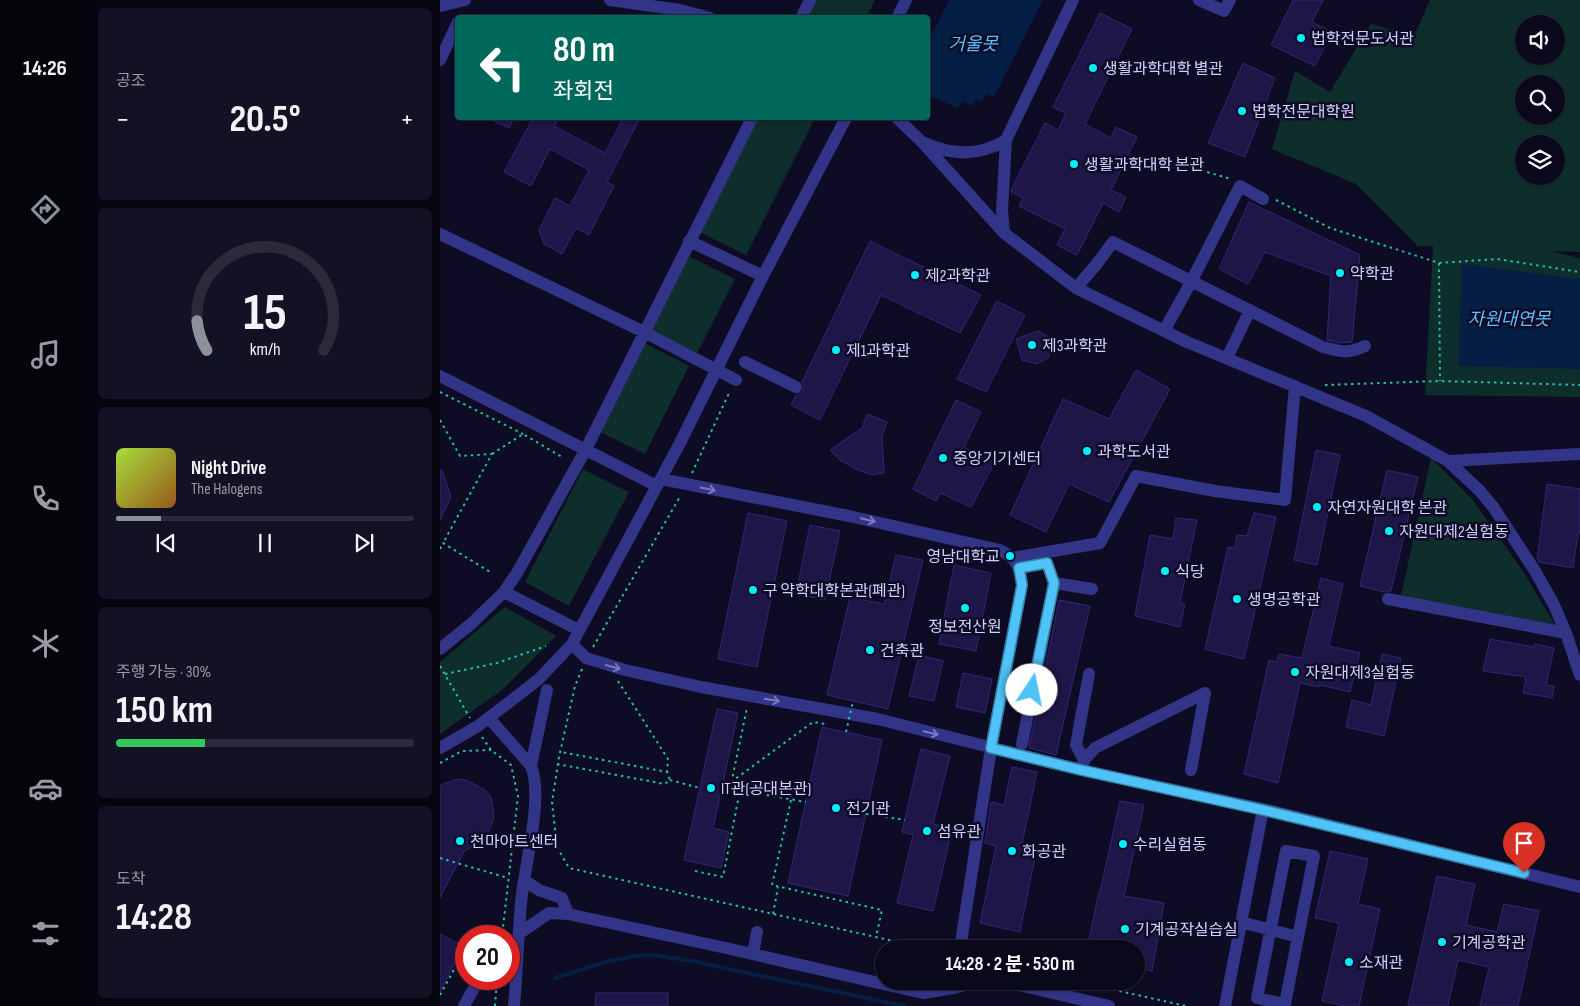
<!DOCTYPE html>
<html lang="ko">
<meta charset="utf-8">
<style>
body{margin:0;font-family:"Sofia Sans Condensed","Noto Sans KR",sans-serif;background:#131224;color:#f1f3f6;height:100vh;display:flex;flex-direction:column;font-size:19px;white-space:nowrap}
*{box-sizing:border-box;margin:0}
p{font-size:16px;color:#999aa3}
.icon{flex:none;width:28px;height:28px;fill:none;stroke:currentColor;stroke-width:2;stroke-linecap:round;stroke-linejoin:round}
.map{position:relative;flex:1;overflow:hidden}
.drawer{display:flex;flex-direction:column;gap:8px;padding:8px;background:#06050f;width:350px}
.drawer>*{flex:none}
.top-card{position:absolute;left:15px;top:15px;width:475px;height:105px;border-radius:5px;box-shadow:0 1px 4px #0004,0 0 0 1px #2a2a3a;background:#00695c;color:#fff;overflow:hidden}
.controls{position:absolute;left:1075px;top:15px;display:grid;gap:10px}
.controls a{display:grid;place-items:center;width:50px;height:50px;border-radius:50%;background:#0a091b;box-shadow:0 1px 4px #0004,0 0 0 1px #2a2a3a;font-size:25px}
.speed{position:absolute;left:15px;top:925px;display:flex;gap:10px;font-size:25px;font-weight:700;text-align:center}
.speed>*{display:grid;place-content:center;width:65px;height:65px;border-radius:50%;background:#0a091b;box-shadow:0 1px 4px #0004,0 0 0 1px #2a2a3a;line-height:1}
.speed .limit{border:8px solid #d22;background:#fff;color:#111}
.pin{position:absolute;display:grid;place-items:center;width:42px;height:42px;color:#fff;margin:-51px -21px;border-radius:50% 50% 50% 0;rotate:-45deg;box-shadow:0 0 5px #0007}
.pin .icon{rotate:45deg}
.me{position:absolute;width:55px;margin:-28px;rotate:11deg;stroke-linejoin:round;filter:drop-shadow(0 0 4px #0008)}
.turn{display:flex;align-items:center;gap:18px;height:105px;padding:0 15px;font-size:22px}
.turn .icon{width:65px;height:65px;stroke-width:2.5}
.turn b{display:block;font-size:35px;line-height:42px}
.big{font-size:38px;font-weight:700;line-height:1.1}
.drawer .tile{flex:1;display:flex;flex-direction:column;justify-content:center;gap:8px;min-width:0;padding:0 18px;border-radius:8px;background:#131224}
.drawer .dial{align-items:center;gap:0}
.dial svg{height:130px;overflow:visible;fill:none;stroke:#2a2a3a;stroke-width:7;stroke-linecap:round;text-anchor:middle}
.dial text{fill:#f1f3f6;stroke:none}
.song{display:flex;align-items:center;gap:15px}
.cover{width:60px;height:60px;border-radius:8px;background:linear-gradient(135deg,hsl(80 70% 55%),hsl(30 70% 35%))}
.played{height:5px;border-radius:2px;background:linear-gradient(90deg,#8c9099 15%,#2a2a3a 15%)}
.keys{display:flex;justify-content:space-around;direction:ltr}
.heat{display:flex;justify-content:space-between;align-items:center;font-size:28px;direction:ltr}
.charge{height:8px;border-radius:4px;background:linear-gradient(90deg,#34c759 30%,#2a2a3a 0)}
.trip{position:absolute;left:435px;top:940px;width:270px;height:50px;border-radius:25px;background:#0a091b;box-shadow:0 1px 4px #0004,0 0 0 1px #2a2a3a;font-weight:700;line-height:50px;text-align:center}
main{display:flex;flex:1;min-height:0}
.menu{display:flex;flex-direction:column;width:90px;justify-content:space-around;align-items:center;background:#04040b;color:#999aa3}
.menu .icon{width:35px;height:35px}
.menu .current{color:#8c9099}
.menu b{font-size:22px;color:#f1f3f6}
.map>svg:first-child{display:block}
</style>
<main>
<nav class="menu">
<b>14:26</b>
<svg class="icon current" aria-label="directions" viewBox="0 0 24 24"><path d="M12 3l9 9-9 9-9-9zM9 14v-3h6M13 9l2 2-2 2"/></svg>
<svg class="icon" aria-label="music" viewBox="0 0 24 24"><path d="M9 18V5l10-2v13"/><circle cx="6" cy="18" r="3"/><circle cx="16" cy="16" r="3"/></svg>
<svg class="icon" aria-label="phone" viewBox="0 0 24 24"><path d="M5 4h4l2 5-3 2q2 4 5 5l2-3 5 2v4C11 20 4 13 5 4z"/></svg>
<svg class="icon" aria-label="climate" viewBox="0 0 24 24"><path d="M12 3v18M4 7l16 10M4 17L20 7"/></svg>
<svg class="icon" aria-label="car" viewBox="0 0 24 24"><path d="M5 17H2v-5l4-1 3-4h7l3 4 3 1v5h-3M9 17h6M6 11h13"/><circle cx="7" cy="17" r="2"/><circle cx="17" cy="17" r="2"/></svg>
<svg class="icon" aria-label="filters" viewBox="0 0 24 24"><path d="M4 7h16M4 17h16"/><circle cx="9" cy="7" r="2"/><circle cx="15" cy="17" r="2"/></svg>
</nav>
<section class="drawer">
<div class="tile"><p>공조</p>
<div class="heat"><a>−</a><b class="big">20.5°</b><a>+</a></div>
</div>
<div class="tile dial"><svg viewBox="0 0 100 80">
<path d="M14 69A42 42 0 1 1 86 69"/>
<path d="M14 69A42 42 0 0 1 8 51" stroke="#8c9099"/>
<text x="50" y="56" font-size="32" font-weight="700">15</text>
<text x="50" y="72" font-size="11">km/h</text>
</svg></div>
<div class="tile">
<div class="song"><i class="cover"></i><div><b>Night Drive</b><p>The Halogens</p></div></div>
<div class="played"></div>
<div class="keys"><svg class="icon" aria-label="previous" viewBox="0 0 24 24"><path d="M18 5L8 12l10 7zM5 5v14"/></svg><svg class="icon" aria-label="pause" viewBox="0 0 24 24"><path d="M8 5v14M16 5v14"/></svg><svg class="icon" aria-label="next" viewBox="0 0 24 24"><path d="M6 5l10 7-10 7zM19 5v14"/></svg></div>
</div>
<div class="tile"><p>주행 가능 · 30%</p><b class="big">150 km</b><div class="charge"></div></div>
<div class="tile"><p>도착</p><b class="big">14:28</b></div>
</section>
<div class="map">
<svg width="1140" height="1006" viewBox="0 0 1140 1006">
<rect width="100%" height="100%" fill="#0e0c24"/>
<path fill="#0e2e2b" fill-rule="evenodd" d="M376,0h59l-9,17 -58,1z
M990,0h150v252l-31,-1 31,7v139l-155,-2 8,-149h-15l-62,-62 -84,-35 23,-78 35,21 41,-68 43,12zM1084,24h32v32h-32zM1084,84h32v32h-32zM1084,144h32v32h-32z
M316,118h59l-69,137 -47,-23z
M248,256l47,23 -38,74 -46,-24z
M203,342l46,24 -44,88 -47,-23z
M991,458l41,41 52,74 31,52 -154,-29z
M143,469l46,23 -60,114 -44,-24z
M65,607l51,29 -54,54 -62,44v-72z"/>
<path fill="#051f44" d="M509,0h94l-49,97 -8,-3 -4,8 -6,-3 -4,7 -10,-5 -4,7 -30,-13v-53z
M1022,264l118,15v90l-122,-3z"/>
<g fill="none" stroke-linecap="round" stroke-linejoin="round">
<path stroke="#051f44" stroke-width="4" d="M115,978l54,-17 25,-5 21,-1 36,6 213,45"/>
</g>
<path fill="#1d1647" stroke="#312675" d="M853,0h30l-11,22 20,10 -17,34 -44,-21z
M660,13l32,16 -47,95 26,14 5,-11 21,10 -26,53 15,7 -7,15 -16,-9 -26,52 -20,-10 8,-16 -46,-23 4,-8 -12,-6v-2l34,-67 13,7 8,-17 -13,-6z
M803,63l32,15 -30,79 -37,-14z
M47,118h27l-5,10z
M93,118h26l-5,8 51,27 18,-35h17l-33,64 7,4 -25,49 -13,-7 -14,26 -18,-10 -5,-14 16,-32 15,8 19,-36 -39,-21 -19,37 -27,-14z
M809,202l111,53 -8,87 -11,1 -14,-3 4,-64 -66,-24 -17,32 -29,-15z
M430,241l111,54 -21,38 -79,-38 -61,125 -29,-15 5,-10 7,-4 1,-5 -2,-4z
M557,301l28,14 -39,77 -29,-13z
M598,331l9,5 6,11 -6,12 -11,5 -14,-4 -6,-21z
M696,370l34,19 -61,113 -40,-18 -23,48 -36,-17 53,-116 46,20z
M516,400l25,12 -17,35 31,15 -24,45 -31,-14 -4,8 -23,-12z
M427,414l20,8 -5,14 2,37 -13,2 -15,-6 -16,-9 -10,-10 32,-22z
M876,450l24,5 -23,110 -23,-5z
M0,470h2l9,27 -11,23z
M947,470l31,7 -27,114 -6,1 -25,-6z
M1107,484l33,5v44h-2l-5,35 -34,-6 -2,-3z
M308,513l39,8 -30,146 -39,-8z
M814,513l22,4 -32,142 -39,-10 23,-102 7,1 2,-13 10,1z
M736,518l21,2 -17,83 5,1 -5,23 -45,-11 15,-81 23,4z
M370,525l30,6 -15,69 -29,-6z
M456,555l27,5 -35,149 -61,-14 23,-98 34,7z
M514,565l37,8 -15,78 -37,-7z
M881,578l22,6 -14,62 31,7 -10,39 -30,-7 -1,2 -19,-4 -22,100 -34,-9 25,-114 8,2 2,-8 23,4z
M619,600l31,6 -34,149 -27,-7z
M1050,639l44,8 1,-3 19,4 -8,37 8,1 -2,12 -29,-5 3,-16 -43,-6z
M942,654l19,4 -17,78 -38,-9 6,-27 19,5z
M479,655l24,6 -9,40 -25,-5z
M523,673l29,6 -7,34 -29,-6z
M277,709l21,4 -25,115 16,4 -8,36 -37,-8z
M382,727l60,13 -34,156 -60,-13z
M481,749l29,7 -17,68 19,5 -19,82 -36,-8 16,-68 -11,-3z
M572,767l25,5 -16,77 15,3 -16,80 -40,-9 16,-77 -11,-3 6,-41 13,3z
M19,779l9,2 17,9 6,7 3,17 -2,10 -7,14 -9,7 -12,6 -24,47v-112l3,-2z
M680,801l24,4 -20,91 40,7 -12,68 -16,-3v-19h-49l12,-57h1z
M890,851l38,8 -10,45 22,5 -21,97h-15l-22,-5 17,-78 -24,-5z
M997,876l38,8 -9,41 31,7 7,-28 35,7 -21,95h-38l9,-39 -31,-7 -10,46h-40z
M0,934l23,12 -23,46z
M156,993h72v13h-73z"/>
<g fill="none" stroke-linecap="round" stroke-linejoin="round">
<path stroke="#23bfac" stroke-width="2" stroke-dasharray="2.5 4" stroke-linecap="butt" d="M736,163l55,16
M836,200l54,28 109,35 58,-4 83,13
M999,263l1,118
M885,385l115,-4 140,4
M0,392l83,42
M0,420l20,36 32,-2 -49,89
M52,454l31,-20 39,23
M252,473l38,-82
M0,549l3,-6 47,29
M153,647l88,-152
M0,666l30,52
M142,669l-7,17 -16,71 -7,45 5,45 12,21 360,81
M5,674l52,-11 49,-17
M178,681l50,78 -1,13
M42,737l9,13 20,15 7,31 -16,140
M0,763l22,-12 29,-1
M117,764l108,20 5,-4 -3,-8 -106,-20
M230,780l30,8
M291,782l82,-60 12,2 1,-3
M282,787l84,15
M290,789l17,-81
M351,800l-19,85 110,25 -6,27
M426,814l39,6
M0,858l68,20
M255,871l28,6 17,-87
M333,914l5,-27
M635,981l111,25
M0,995l26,-47
M55,1006l2,-27"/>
<path stroke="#323487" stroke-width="12" d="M170,0l70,10 30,8
M759,0l25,11 6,-11
M0,6l25,-6
M361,18l9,-18
M457,18l9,-18
M0,60l18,-38
M457,118l25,24 82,91 72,55 111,54 179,74 82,45 32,30 14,17 41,63 19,34 12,28 14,42
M485,143c28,13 55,13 81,-3l67,-140
M564,233l-2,-23 4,-70
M0,234l204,98 92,48
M249,241l74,35
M636,288l20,-23 17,-23 210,105c18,5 25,7 42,-1
M724,331l27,-49 49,-96 23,13
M787,358l23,-48
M305,362l51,25
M0,376l217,110
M1008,461l132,-7
M221,479l188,37 151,34c16,8 21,18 22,35l-31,163 -31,201
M572,558l88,-15 36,-67 79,15 70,9 10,-114
M579,568l28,-5 7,20 -32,161
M614,583l38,6
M64,592l75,38
M948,599l178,34
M132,644l14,14 39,12 76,17 177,32 203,51 182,39 317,78
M0,649l32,-26 32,-31 13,-19 69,-124 166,-331
M49,718l42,48c13,32 -7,101 -10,137 -3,34 -4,69 -7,103
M0,748l38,-22 34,-26 27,-21 33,-35 108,-201 83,-167 83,-158
M644,760l-8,-15 13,-71
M91,766l16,-76
M641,770l3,-10 11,-12 110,-55 -14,77
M84,880l15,10 23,8 6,16
M801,922l57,15 16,-81 -28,-5 -29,147 28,6 13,-67
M80,933l29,-20 19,1 158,34 197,45 31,-5 27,-7
M313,954l4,-22
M562,981l107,25
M24,1006l15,-27
M785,1006l38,-197"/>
<path stroke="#23bfac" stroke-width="2" stroke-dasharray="2.5 4" stroke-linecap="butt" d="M406,732l7,-31"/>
</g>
<defs><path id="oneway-shaft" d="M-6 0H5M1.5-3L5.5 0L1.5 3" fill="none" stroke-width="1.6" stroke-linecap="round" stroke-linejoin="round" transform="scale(1.25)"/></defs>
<g stroke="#7a7abd">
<use href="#oneway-shaft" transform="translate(268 489) rotate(11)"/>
<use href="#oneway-shaft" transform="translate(428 520) rotate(13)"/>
<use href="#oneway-shaft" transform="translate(173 667) rotate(15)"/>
<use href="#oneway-shaft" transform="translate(332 700) rotate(10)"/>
<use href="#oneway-shaft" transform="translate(491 733) rotate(14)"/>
</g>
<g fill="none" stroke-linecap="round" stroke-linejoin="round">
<defs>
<path id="route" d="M592,690l22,-107 -7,-20 -28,5 3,17 -31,163 90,22 182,40 261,63"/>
</defs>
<use href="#route" stroke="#337fa1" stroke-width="12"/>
<use href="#route" stroke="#4fc3f7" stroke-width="9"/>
</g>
<g fill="#00effa" stroke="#0e0c24" stroke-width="2">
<circle cx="861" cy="38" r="5"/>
<circle cx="653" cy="68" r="5"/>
<circle cx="802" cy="111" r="5"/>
<circle cx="634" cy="164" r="5"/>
<circle cx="900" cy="273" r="5"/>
<circle cx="475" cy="275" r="5"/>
<circle cx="592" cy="345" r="5"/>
<circle cx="396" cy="350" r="5"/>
<circle cx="647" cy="451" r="5"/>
<circle cx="503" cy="458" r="5"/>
<circle cx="877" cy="507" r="5"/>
<circle cx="949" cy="531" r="5"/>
<circle cx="570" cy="556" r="5"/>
<circle cx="725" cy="571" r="5"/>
<circle cx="313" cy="590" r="5"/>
<circle cx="797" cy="599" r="5"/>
<circle cx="525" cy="608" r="5"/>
<circle cx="430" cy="650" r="5"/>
<circle cx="855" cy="672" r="5"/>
<circle cx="271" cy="788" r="5"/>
<circle cx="396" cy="808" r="5"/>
<circle cx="487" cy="831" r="5"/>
<circle cx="20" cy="841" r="5"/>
<circle cx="683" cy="844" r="5"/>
<circle cx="572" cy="851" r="5"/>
<circle cx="685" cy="929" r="5"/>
<circle cx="1002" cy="942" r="5"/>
<circle cx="909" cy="962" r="5"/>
</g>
<g text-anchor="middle" stroke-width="5" stroke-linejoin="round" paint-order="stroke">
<g font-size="16" fill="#d1cfff" stroke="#0e0c24" text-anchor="start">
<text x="871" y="44">법학전문도서관</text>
<text x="663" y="74">생활과학대학 별관</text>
<text x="812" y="117">법학전문대학원</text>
<text x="644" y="170">생활과학대학 본관</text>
<text x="910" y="279">약학관</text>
<text x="485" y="281">제2과학관</text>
<text x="602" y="351">제3과학관</text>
<text x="406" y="356">제1과학관</text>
<text x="657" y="457">과학도서관</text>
<text x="513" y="464">중앙기기센터</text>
<text x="887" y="513">자연자원대학 본관</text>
<text x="959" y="537">자원대제2실험동</text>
<text x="560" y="562" text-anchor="end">영남대학교</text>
<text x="735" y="577">식당</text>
<text x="323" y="596">구 약학대학본관(폐관)</text>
<text x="807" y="605">생명공학관</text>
<text x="525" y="632" text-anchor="middle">정보전산원</text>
<text x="440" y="656">건축관</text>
<text x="865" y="678">자원대제3실험동</text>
<text x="281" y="794">IT관(공대본관)</text>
<text x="406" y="814">전기관</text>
<text x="497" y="837">섬유관</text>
<text x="30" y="847">천마아트센터</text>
<text x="693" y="850">수리실험동</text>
<text x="582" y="857">화공관</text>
<text x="695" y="935">기계공작실습실</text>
<text x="1012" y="948">기계공학관</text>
<text x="919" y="968">소재관</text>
</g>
<g font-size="18" font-style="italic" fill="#5dbdff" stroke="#0e0c24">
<text x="533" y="50">거울못</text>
<text x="1069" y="325">자원대연못</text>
</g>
</g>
</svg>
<div class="controls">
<a><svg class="icon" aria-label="sound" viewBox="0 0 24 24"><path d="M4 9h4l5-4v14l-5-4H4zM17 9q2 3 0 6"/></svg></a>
<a><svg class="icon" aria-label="search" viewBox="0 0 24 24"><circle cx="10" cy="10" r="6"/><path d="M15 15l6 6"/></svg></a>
<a><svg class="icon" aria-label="layers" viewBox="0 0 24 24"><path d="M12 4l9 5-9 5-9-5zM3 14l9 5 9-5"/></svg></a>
</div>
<div class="speed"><div class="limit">20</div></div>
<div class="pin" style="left:1084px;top:873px;background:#d93025"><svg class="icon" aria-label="arrive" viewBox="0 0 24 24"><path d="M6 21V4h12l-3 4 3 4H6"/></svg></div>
<svg class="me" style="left:592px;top:690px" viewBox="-20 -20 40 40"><circle r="19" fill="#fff"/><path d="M0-13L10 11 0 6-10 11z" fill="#4fc3f7"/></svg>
<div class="trip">14:28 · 2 분 · 530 m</div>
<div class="top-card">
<div class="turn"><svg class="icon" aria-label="left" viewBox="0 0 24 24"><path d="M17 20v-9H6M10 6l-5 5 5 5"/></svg><div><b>80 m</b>좌회전</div></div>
</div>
</div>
</main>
